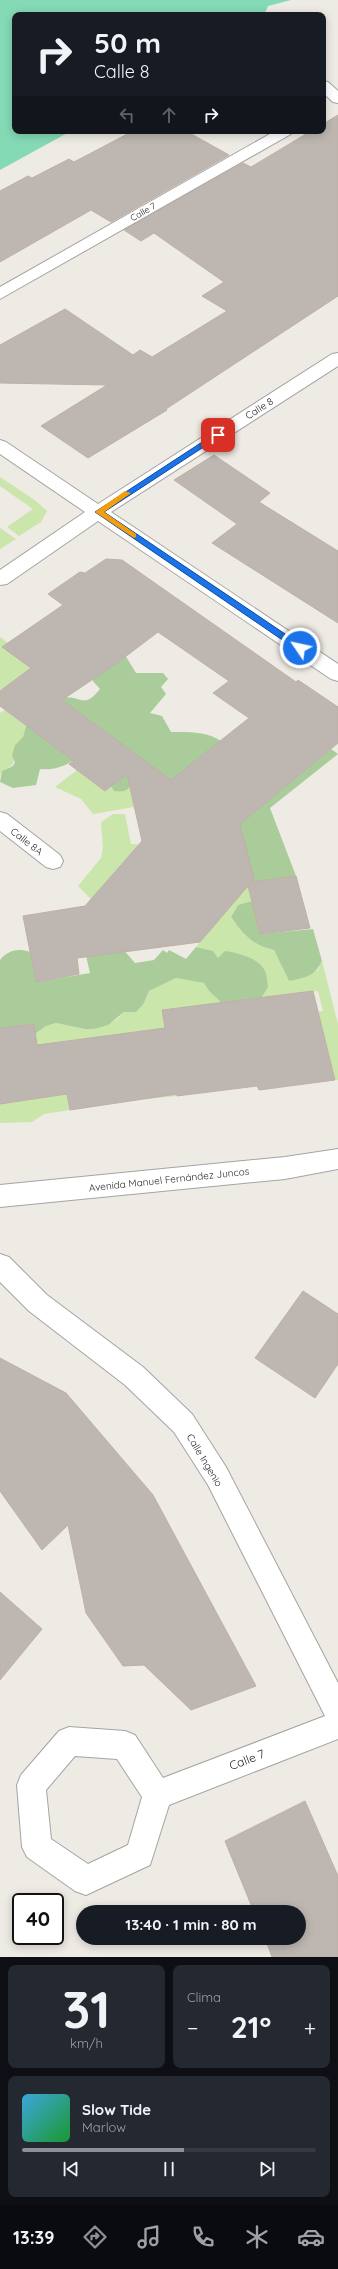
<!DOCTYPE html>
<html lang="es">
<meta charset="utf-8">
<style>
body{margin:0;font-family:Quicksand,sans-serif;background:#242831;color:#f1f3f6;height:100vh;display:flex;flex-direction:column;font-size:15px;white-space:nowrap}
*{box-sizing:border-box;margin:0}
p{font-size:13px;color:#9ea1a6}
.icon{flex:none;width:22px;height:22px;fill:none;stroke:currentColor;stroke-width:2;stroke-linecap:round;stroke-linejoin:round}
.map{position:relative;height:1957px;overflow:hidden}
.details{display:flex;flex-direction:column;gap:8px;padding:8px;background:#0d0f14;flex:1}
.details>*{flex:none}
.banner{position:absolute;left:12px;top:12px;width:314px;height:122px;border-radius:8px;box-shadow:0 2px 10px #0003;background:#171b24;color:#f1f3f6;overflow:hidden}
.speed{position:absolute;left:12px;top:1893px;display:flex;gap:8px;font-size:20px;font-weight:700;text-align:center}
.speed>*{display:grid;place-content:center;width:52px;height:52px;border-radius:50%;background:#171b24;box-shadow:0 2px 10px #0003;line-height:1}
.speed .limit{border:2px solid #111;border-radius:6px;background:#fff;color:#111}
.pin{position:absolute;display:grid;place-items:center;width:34px;height:34px;color:#fff;margin:-17px;border-radius:8px;box-shadow:0 2px 6px #0006}
.me{position:absolute;width:44px;margin:-22px;rotate:304deg;stroke-linejoin:round;filter:drop-shadow(0 0 3px #0008)}
.turn{display:flex;align-items:center;gap:14px;height:84px;padding:0 16px;font-size:18px}
.turn .icon{width:52px;height:52px;stroke-width:2.5}
.turn b{display:block;font-size:28px;line-height:34px}
.lanes{display:flex;align-items:center;height:38px;padding:0 16px;background:#0003;justify-content:center;gap:20px;direction:ltr}
.lanes .off{opacity:.35}
.big{font-size:30px;font-weight:800;line-height:1.1}
.details .card{flex:1;display:flex;flex-direction:column;justify-content:center;gap:6px;min-width:0;padding:0 14px;border-radius:8px;background:#242831}
.details .dial{align-items:center;gap:0}
.dial b{font-size:52px;line-height:1}
.song{display:flex;align-items:center;gap:12px}
.cover{width:48px;height:48px;border-radius:6px;background:linear-gradient(135deg,hsl(200 70% 55%),hsl(130 70% 35%))}
.played{height:4px;border-radius:2px;background:linear-gradient(90deg,#8c9099 55%,#363941 55%)}
.keys{display:flex;justify-content:space-around;direction:ltr}
.heat{display:flex;justify-content:space-between;align-items:center;font-size:22px;direction:ltr}
.details .tiles{flex:1;display:grid;gap:8px;grid-template-columns:1fr 1fr}
.card:last-child{grid-column:span 2}
.trip{position:absolute;left:76px;top:1905px;width:230px;height:40px;border-radius:20px;background:#171b24;box-shadow:0 2px 10px #0003;font-weight:800;line-height:40px;text-align:center}
.tabs{display:flex;height:64px;justify-content:space-around;align-items:center;background:#090b0e;color:#9ea1a6}
.tabs .icon{width:28px;height:28px}
.tabs .on{color:#8c9099}
.tabs b{font-size:18px;color:#f1f3f6}
.map>svg:first-child{display:block}
</style>
<div class="map">
<svg width="338" height="1957" viewBox="0 0 338 1957">
<rect width="100%" height="100%" fill="#eeeae4"/>
<path fill="#cae6ab" d="M0,477l36,24 11,10 -6,11 -22,14 -12,-9 26,-18 -33,-23z
M0,528l16,11 -16,10z
M0,637l8,6 -5,4 39,29 -14,-5 -28,20z
M5,710l21,16 -3,11 -8,8c0,16 2,19 -13,26l-2,5v-63z
M77,770l28,21 6,-5 20,-3 3,24 -41,7 -12,-15 -26,-12z
M113,814h12l6,30 12,1 104,38 5,18 -14,4 -7,12c12,17 22,29 43,33l15,31 29,-11 4,-9 16,63v56h-3l-17,-68 5,-1 -5,-20 -57,7 -43,-39 -6,-8 -16,-4 13,-16 -71,-62 -15,-7 -32,37 -13,-13 23,-28 2,-11 -2,-25z
M176,978l28,5 5,8 17,16 -63,7 14,82 -31,3 -12,-67 -75,10 11,68 -26,4 -12,8 -32,1v-19l44,-7 -9,-63 11,-8 10,-3 29,6h9l22,-9 8,-8 20,-9 5,-12z"/>
<path fill="#aacc9a" d="M125,655l11,18h27l5,6 -7,8 5,7 -16,19 12,3 9,16c17,0 35,-1 50,9l53,54 57,-46 7,5 -68,54 26,68 -49,7 -116,-100c-3,9 -8,9 -17,8l-3,-5 -2,-52c-22,16 -41,38 -69,35l-4,16 -23,3 -13,-6 2,-11 11,-5 2,-4 -3,-6 3,-11 8,-8 3,-11 38,-28c17,-3 20,12 36,-9l-8,-9z
M252,901l8,33 53,-5 9,32c-7,15 -17,17 -33,20l-15,-31c-21,-4 -31,-16 -43,-33l7,-12z
M102,925l33,38 19,-3 9,-10 4,3 2,-3 17,9 10,-12 17,4 5,7 7,-7c13,2 34,7 40,20 2,4 2,11 3,16l-7,11 -35,9 -17,-16 -5,-8 -28,-5 -27,13 -5,12 -8,9h-12l-16,13 -14,4h-9l-29,-6 -10,3 -11,8 -2,-10 -33,4v-68c8,-10 19,-12 30,-8l6,30 54,-9 -9,-39z"/>
<path fill="#85dab6" d="M0,0h291l-23,6 -4,9h-249v116h56l-71,39z"/>
<path fill="#beb6b0" stroke="#bfb0a7" fill-rule="evenodd" d="M338,115v181l-172,113 1,1 -79,48 -47,-32 66,-41 -107,-2v-38l65,-36 68,46 7,-5 12,7 75,-46 -25,-15 22,-14 -70,-49 -13,8 -17,-11 119,-67 8,4 60,-36h12v-7z
M133,131h53l43,24 -118,67 -20,-12 -91,52v-71l28,-15 4,2 37,-19 5,3z
M214,455l56,38 -11,9 79,49v72l-126,-80 25,-19 -63,-44z
M106,559l16,1 174,122 2,-2 40,27v36l-98,81 14,55 -3,3 45,-6 14,52 -50,6 -12,-48 -48,56 -123,16 2,16 -43,8 -13,-66 62,-10 57,-65 -15,-67 -22,17 -36,-27 5,-3 -74,-55v-15l31,-23 -29,-21 61,-42 -15,-11 32,-22 5,1zM158,632l71,49 -16,12 36,25 -78,62 -109,-80 55,-37z
M313,991l22,89 -76,10 -2,-4 -80,10v-2l-107,16 -3,-16 -67,10v-76l34,-4 3,21 128,-17 -3,-18z
M303,1291l35,23v50l-23,34 -60,-40z
M0,1358l66,35 87,102 103,191 -65,24 -47,-45 -21,1 -37,-53 -18,-88 -26,25 -42,-59z
M0,1592l42,37 -42,51z
M305,1801l33,75v81h-66l-7,-19h34v-26h-45l-29,-71z"/>
<g fill="none" stroke-linecap="round" stroke-linejoin="round">
<defs>
<path id="minor" d="M323,81l5,1 10,9v12l-5,-1 -10,-9z
M275,131h18l-2,3 -291,165v-12z
M338,353v13l-227,146 227,152v17l-7,-2 -233,-158 -91,63 -7,1v-15l85,-58 -85,-58v-14l6,2 92,62 234,-150z
M0,812l7,2 53,41 3,6 -3,6 -7,2 -7,-2 -46,-36z
M338,1149v20l-53,10 -285,28v-22l285,-28z
M0,1254l9,3 38,38 96,72 49,47 34,53 112,216v56l-169,66 -19,60 -64,30 -11,-4 -48,-34 -5,-10 -5,-62 4,-10 38,-44 10,-4 56,4 10,4 28,43 162,-62 -117,-231 -34,-53 -49,-47 -96,-74 -29,-29zM75,1756l42,3 25,38 -14,48 -40,19 -37,-25 -5,-49z"/>
</defs>
<use href="#minor" stroke="#a4a4a4" stroke-width="2"/>
<use href="#minor" fill="#fff" fill-rule="evenodd"/>
</g>
<path fill="#1a73e8" stroke="#114b97" d="M216,433l6,2 -118,77 199,134v4h-6l-202,-138z"/>
<path fill="#f59e0b" d="M125,491l6,2 -27,19 32,22v3l-2,1 -39,-26z"/>
<g text-anchor="middle" stroke-width="3.5" stroke-linejoin="round" paint-order="stroke">
<g font-size="9" fill="#1d1d1d" stroke="#fff">
<text transform="translate(143 212) rotate(-30)" y="3">Calle 7</text>
</g>
<g font-size="10" fill="#1d1d1d" stroke="#fff">
<text transform="translate(259 408) rotate(-33)" y="4">Calle 8</text>
<text transform="translate(27 841) rotate(38)" y="4">Calle 8A</text>
<text transform="translate(169 1179) rotate(-6)" y="4">Avenida Manuel Fernández Juncos</text>
<text transform="translate(205 1460) rotate(59)" y="4">Calle Ingenio</text>
</g>
<g font-size="12" fill="#1d1d1d" stroke="#fff">
<text transform="translate(247 1760) rotate(-21)" y="4">Calle 7</text>
</g>
</g>
</svg>
<div class="speed"><div class="limit">40</div></div>
<div class="pin" style="left:218px;top:435px;background:#d93025"><svg class="icon" aria-label="arrive" viewBox="0 0 24 24"><path d="M6 21V4h12l-3 4 3 4H6"/></svg></div>
<svg class="me" style="left:300px;top:648px" viewBox="-20 -20 40 40"><circle r="17" fill="#1a73e8" stroke="#fff" stroke-width="3"/><path d="M0-11L8 9 0 5-8 9z" fill="#fff"/></svg>
<div class="trip">13:40 · 1 min · 80 m</div>
<div class="banner">
<div class="turn"><svg class="icon" aria-label="right" viewBox="0 0 24 24"><path d="M7 20v-9h11M14 6l5 5-5 5"/></svg><div><b>50 m</b>Calle 8</div></div>
<div class="lanes"><svg class="icon off" aria-label="left" viewBox="0 0 24 24"><path d="M17 20v-9H6M10 6l-5 5 5 5"/></svg><svg class="icon off" aria-label="ahead" viewBox="0 0 24 24"><path d="M12 20V5M6 11l6-6 6 6"/></svg><svg class="icon" aria-label="right" viewBox="0 0 24 24"><path d="M7 20v-9h11M14 6l5 5-5 5"/></svg></div>
</div>
</div>
<section class="details">
<div class="tiles">
<div class="card dial"><b>31</b><p>km/h</p></div>
<div class="card"><p>Clima</p>
<div class="heat"><a>−</a><b class="big">21°</b><a>+</a></div>
</div>
<div class="card">
<div class="song"><i class="cover"></i><div><b>Slow Tide</b><p>Marlow</p></div></div>
<div class="played"></div>
<div class="keys"><svg class="icon" aria-label="previous" viewBox="0 0 24 24"><path d="M18 5L8 12l10 7zM5 5v14"/></svg><svg class="icon" aria-label="pause" viewBox="0 0 24 24"><path d="M8 5v14M16 5v14"/></svg><svg class="icon" aria-label="next" viewBox="0 0 24 24"><path d="M6 5l10 7-10 7zM19 5v14"/></svg></div>
</div>
</div>
</section>
<nav class="tabs">
<b>13:39</b>
<svg class="icon on" aria-label="directions" viewBox="0 0 24 24"><path d="M12 3l9 9-9 9-9-9zM9 14v-3h6M13 9l2 2-2 2"/></svg>
<svg class="icon" aria-label="music" viewBox="0 0 24 24"><path d="M9 18V5l10-2v13"/><circle cx="6" cy="18" r="3"/><circle cx="16" cy="16" r="3"/></svg>
<svg class="icon" aria-label="phone" viewBox="0 0 24 24"><path d="M5 4h4l2 5-3 2q2 4 5 5l2-3 5 2v4C11 20 4 13 5 4z"/></svg>
<svg class="icon" aria-label="climate" viewBox="0 0 24 24"><path d="M12 3v18M4 7l16 10M4 17L20 7"/></svg>
<svg class="icon" aria-label="car" viewBox="0 0 24 24"><path d="M5 17H2v-5l4-1 3-4h7l3 4 3 1v5h-3M9 17h6M6 11h13"/><circle cx="7" cy="17" r="2"/><circle cx="17" cy="17" r="2"/></svg>
</nav>
